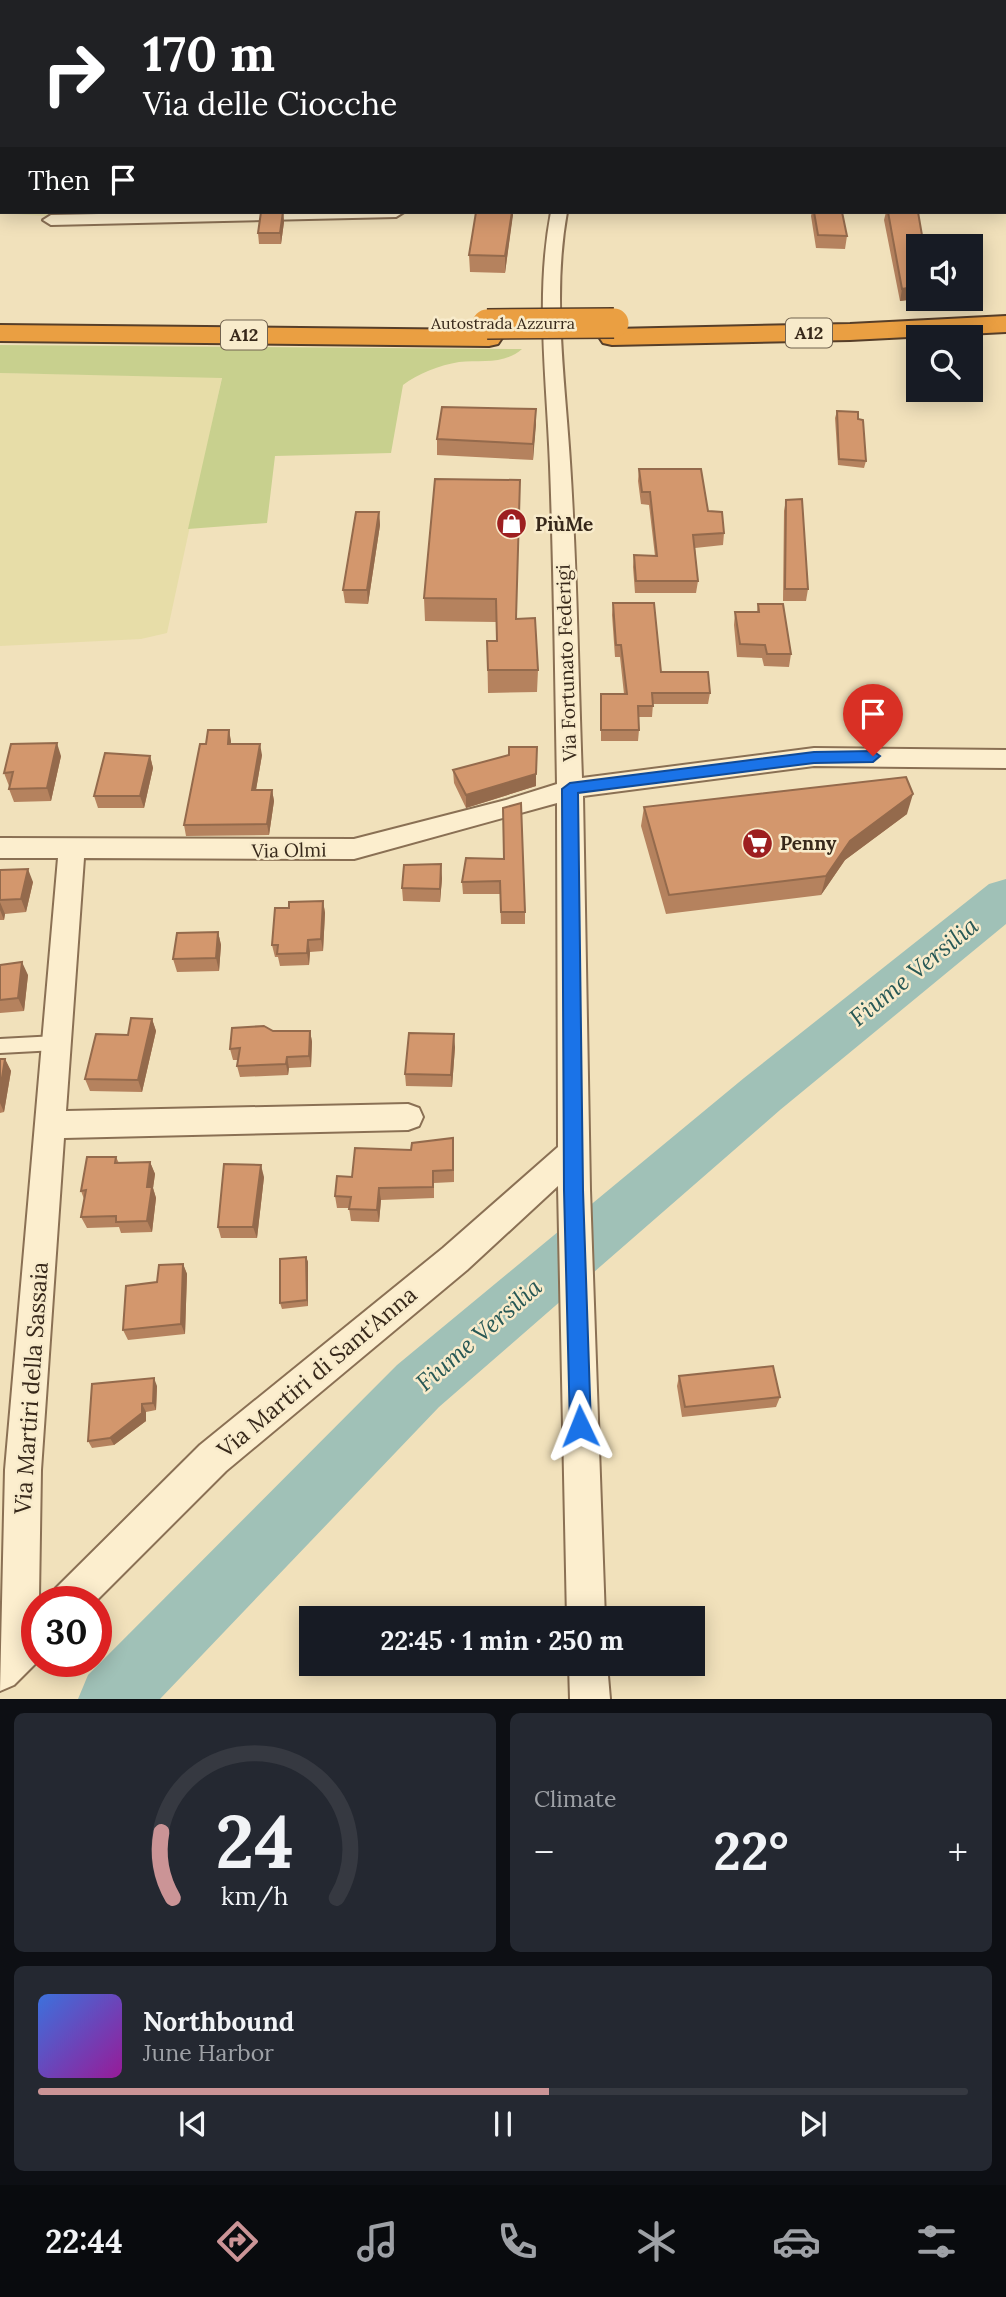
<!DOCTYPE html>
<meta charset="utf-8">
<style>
body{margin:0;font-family:Lora,serif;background:#242831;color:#f1f3f6;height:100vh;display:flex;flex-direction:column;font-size:26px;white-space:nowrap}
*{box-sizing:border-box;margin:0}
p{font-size:23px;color:#9ea1a6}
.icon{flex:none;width:38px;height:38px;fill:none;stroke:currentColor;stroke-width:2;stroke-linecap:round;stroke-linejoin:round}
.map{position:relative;height:1699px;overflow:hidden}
.details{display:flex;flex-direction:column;gap:14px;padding:14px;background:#0d0f14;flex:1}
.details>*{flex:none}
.top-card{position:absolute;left:0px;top:0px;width:1006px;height:214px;box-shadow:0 4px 18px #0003;background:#202124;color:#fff;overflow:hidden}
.buttons{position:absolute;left:906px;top:234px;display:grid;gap:14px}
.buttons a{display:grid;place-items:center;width:77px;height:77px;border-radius:0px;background:#171b24;box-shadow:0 4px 18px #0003;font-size:35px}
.speed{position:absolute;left:21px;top:1586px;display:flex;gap:14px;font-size:35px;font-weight:700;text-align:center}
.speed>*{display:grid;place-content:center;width:91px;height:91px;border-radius:50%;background:#171b24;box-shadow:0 4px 18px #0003;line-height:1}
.speed .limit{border:10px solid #d22;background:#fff;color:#111}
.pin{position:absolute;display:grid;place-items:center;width:60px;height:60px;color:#fff;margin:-72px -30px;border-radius:50% 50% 50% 0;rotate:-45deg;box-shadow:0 0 7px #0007}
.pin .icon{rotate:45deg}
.me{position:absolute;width:77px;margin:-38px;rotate:358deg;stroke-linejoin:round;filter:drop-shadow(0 0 5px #0008)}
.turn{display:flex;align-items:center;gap:24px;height:147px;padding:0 28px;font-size:32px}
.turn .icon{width:91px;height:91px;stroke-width:2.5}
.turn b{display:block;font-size:49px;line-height:60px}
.then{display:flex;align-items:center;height:66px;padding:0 28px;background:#0003;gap:14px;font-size:26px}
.big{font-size:52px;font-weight:700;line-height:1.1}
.details .tile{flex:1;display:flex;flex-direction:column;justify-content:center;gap:10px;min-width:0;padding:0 24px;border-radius:10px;background:#242831}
.details .dial{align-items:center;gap:0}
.dial svg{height:182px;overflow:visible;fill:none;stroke:#363941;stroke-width:7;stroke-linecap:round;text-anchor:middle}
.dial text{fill:#f1f3f6;stroke:none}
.song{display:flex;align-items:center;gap:21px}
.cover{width:84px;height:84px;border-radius:10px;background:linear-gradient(135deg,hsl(220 70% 55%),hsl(300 70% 35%))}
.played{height:7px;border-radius:4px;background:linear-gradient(90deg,#cb9496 55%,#363941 55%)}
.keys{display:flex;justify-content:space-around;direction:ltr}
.heat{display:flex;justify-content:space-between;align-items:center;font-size:38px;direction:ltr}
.details .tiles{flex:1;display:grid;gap:14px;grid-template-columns:1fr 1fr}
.tile:last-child{grid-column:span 2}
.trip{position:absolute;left:299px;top:1606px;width:406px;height:70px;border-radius:0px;background:#171b24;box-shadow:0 4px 18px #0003;font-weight:700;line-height:70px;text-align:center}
.tab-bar{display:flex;height:112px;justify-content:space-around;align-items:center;background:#090b0e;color:#9ea1a6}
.tab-bar .icon{width:49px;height:49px}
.tab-bar .on{color:#cb9496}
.tab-bar b{font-size:32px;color:#f1f3f6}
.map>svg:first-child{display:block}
</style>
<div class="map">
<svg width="1006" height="1699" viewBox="0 0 1006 1699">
<rect width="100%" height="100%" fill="#f1e1bb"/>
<path fill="#e7dda8" d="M0,118l2,94h298l-241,5 -59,-4z
M0,373l222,4 -55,256 -26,6 -141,7z"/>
<path fill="#c8d08e" d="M0,345l522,4c-18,16 -41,11 -63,13 -19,3 -42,12 -56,23l-12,68 -116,3 -8,67 -79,6 34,-151 -222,-5z"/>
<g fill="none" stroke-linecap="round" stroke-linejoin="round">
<path fill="#a0c1b7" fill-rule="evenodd" d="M1006,879v45l-226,186 -341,297 -279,292h-82l10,-24 309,-310 347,-287 245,-194z"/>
<defs>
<path id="lane" d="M56,1036l6,2 2,5 -2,5 -6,2 -56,3v-14z"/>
<path id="street" d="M600,0h14v2h-14z
M980,0h14v2h-13z
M1004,15h2v9h-2z
M1004,149l2,1v12l-2,-1z
M194,212h210l-8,5 -345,8 -8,-5 8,-5z
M551,212h16c-15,83 -2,167 3,250 7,105 8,211 12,316l232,-30 192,2v18l-192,-2 -231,30 7,394 15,429h-38l-9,-433 -91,84 -241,201 -130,130h-46l6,-13 144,-143 243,-197 115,-101 -1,-344 -203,56 -270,-1 -18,253 342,-7 11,4 4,9 -4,9 -11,4 -344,8 -23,332 -3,191 -24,24 -14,6 5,-221 53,-612h-58v-20l354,1 152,-39 51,-16c-2,-106 -3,-212 -7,-318 -3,-85 -15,-170 1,-254z
M569,1664h38l3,35h-40z"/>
<path id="secondary" d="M1004,69h2v12h-2z
M0,75h2v12h-2z"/>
<path id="highway" d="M1006,316v16l-156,8 -238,5 -9,-2 -4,-6 4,-6 9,-2 238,-5z
M0,325l489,5 9,2 4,6 -4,6 -9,2 -489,-5z"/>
</defs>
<use href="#lane" stroke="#8a7054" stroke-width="4"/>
<use href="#street" stroke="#8a7054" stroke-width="4"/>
<use href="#secondary" stroke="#6b5137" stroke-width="3"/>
<use href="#highway" stroke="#563e29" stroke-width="4"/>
<use href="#lane" fill="#fceece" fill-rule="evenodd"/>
<use href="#street" fill="#fceece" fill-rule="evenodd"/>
<use href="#secondary" fill="#fceece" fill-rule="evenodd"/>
<use href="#highway" fill="#ea9f42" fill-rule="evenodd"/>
<defs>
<path id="highway-bridge" d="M487,324l127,-1"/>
</defs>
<use href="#highway-bridge" stroke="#563e29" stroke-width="32" stroke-linecap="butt"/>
<use href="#highway-bridge" stroke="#ea9f42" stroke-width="29"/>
</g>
<path fill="#b5825e" d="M569,0h22v2h-22z
M283,212l1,10 -3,22h-22l-1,-11z
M476,212h37l-8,61 -35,-1 -1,-17z
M812,212h30l5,24 -2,13 -29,-1 -5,-32z
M886,212h32l1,47h-4l3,27 -3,13 -15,2 -16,-81z
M536,409l-3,51 -96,-5v-16z
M837,411l29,50 -2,7 -26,-3 -3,-47z
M639,469l69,42 16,22 -1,12 -28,3 3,33 -2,12h-61l-2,-26 1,-12 21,1 -6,-51 -8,-1 -3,-23z
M435,479l82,140 21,51 -1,22 -49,1 -1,-52h9v-19l-71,-1 -1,-23z
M786,500l22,89 -2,12h-23l1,-90z
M379,512l1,13 -12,79 -23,-1 -2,-13z
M613,603l48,69 49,21 -2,11h-55l-1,13h-13v13l-1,11h-37v-47h23l-4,-37h-5l-3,-42z
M758,604l33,50 -2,13 -25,-1 -2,-8 -25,-1 -3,-32 1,-13h22z
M229,730l2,14 31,11 -6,35h16l2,11 -5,34 -83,1 -2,-11 22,-81z
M61,756l-10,45 -37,1 -5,-13v-3l-5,-13z
M150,756l3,12 -9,40h-46l-4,-12z
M453,770l83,16 -70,22 -12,-25z
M644,807l263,7 -62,46 -24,35 -155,19 -25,-88z
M504,859l21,53v12h-24l-1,-30h-37l-1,-12z
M0,870l33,12 -7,30 -21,2 -1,6h-4z
M442,878l-2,24 -37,-1 -1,-13z
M323,901l2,12 -2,38 -13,1 -1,13 -29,1 -2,-9h-3l-3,-12 17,-37z
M218,932l3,13 -2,26 -42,1 -4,-13z
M0,965l28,10 -4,36 -24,2z
M152,1019l4,12 -14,61 -52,-1 -5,-12 43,-44z
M273,1031h37l2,11 -1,25 -22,1 -1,7 -48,2 -3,-11 1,-6h-5l-3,-11z
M455,1047l-3,40 -46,-1 -1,-12z
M0,1059h5l6,12 -7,41 -4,1z
M454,1150v32l-20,1v15l-53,2 -2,22 -28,-1 -2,-13h-12l-2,-12 17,-19z
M116,1157l3,6 31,-1 5,12 -2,14 3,10 -4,34 -31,1 -2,-6 -32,1 -6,-11 3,-18 -3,-8z
M264,1177l-7,61h-36l-3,-11z
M306,1257l2,5v44l-26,3 -2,-6z
M183,1264l4,10 -2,60 -57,6 -5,-10z
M679,1376l101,21 -4,10 -94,10 -5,-31z
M157,1386l-1,24 -10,2v9l-32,24 -22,3 -4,-7z"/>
<path fill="#946a4c" d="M283,212l1,10 -3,22 -1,-11z
M512,212h1v3l-8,58v-17z
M918,286l-3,13 -15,2 2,-12z
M536,409v16l-3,35v-16z
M379,512l1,13 -12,79 -1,-14z
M229,730l2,11 -1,14 -2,-11z
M57,743l4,13 -10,45 -4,-13z
M260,744l2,11 -8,46 -2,-11z
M150,756l3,12 -9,40 -4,-12z
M536,774v12l-70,22v-13z
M272,790l2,11 -5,34 -2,-11z
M913,794l-6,20 -62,46 -24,35 5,-19 24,-35z
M441,864l1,14 -2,24v-13z
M28,869l5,13 -7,30 -5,-13z
M323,901l2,12 -2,38 -2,-12z
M0,902l5,12 -1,6 -4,-10z
M218,932l3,13 -2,26 -3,-13z
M308,940l2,12 -1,13 -2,-12z
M22,962l6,13 -4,36 -6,-13z
M152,1019l4,12 -14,61 -4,-12z
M310,1031l2,11 -1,25 -2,-11z
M454,1034l1,13 -3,40 -1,-12z
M287,1057l2,11 -1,7 -2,-11z
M5,1059l6,12 -7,41 -4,-9v-13z
M150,1162l5,12 -2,14 3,10 -4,34 -5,-11v-34z
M261,1165l3,12 -7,61 -4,-11z
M379,1188l2,12 -2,22 -2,-12z
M306,1257l2,5v44l-1,-6z
M183,1264l4,10 -2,60 -4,-10z
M154,1378l3,8 -1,24 -3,-7z
M142,1404l4,8v9l-32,24 -4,-7z"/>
<path fill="#d3976d" stroke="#946a4c" stroke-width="2" d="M11,0h35l-1,2h-35z
M326,0h67v2h-71l3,-1z
M2,14v43h-2v-40z
M261,212h22l-3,21h-22z
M476,212h36l-7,44 -36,-1z
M814,212h28l5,24 -29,-1z
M888,212h30l6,35 -11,-1 5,40 -16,3z
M442,407l94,2 -3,35 -96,-5z
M837,411l21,1v7l5,1 3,41 -27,-2z
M639,469h62l7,42 14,1 2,21 -31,2 5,46h-62l-2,-26 23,1 -7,-64h-8z
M435,479l85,1 -4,139 19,-1 3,52h-50l-1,-29h10l-1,-42 -72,-1z
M802,499l6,90h-23l1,-89z
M356,512h23l-12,78h-24z
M613,603h41l7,69h47l2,21h-58l1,13h-15l1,24h-38v-36h26l-6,-49h-5z
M758,604h25l8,50h-24l-2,-9 -25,-1 -5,-32h24z
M208,730h21l-1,14h32l-8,46h20l-5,34 -83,1 16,-81h6z
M57,743l-10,45 -38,1 4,-17 -9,1 7,-29z
M509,747h28l-1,27 -70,21 -13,-25 56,-15z
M105,753l45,3 -10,40h-46z
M906,777l7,17 -63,47 -24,35 -157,19 -25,-88z
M521,803l4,109h-24l-1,-31 -38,1 4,-24 38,1 -1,-51z
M441,864l-1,25 -38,-1 2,-23z
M28,869l-7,30 -21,1v-30z
M323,901l-2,38 -13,1 -1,13 -30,1 1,-9h-6l3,-37h14v-6z
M218,932l-2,26 -43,1 4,-26z
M22,962l-4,36 -18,2v-35z
M131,1018l21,1 -14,61 -53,-1 11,-45 32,1z
M264,1026l9,5h37l-1,25 -22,1 -1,7 -49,2 3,-18 -10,1 2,-21z
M409,1033l45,1 -3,41 -46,-1z
M0,1059h5l-5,31z
M453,1138v32l-20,1v16l-54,1 -2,22 -28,-1 2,-12 -16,-1 2,-20 15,1 3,-29 56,2 1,-7z
M87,1157h29l-1,6 35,-1 -3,25h5l-5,34 -31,1v-6l-35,1 5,-27 -5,1z
M224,1164l37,1 -8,62h-35z
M306,1257l1,43 -27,3v-44z
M183,1264l-2,60 -58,6 3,-44 31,-4 2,-17z
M773,1366l7,31 -95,10 -6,-31z
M154,1378l-1,25 -11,1v9l-32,25 -22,3 4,-57z"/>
<path fill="#1a73e8" stroke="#114b97" stroke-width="2" d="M873,751l7,5 -7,6 -59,1 -236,30 5,397 8,236 -3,8 -8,3 -7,-3 -3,-8 -6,-236 -2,-401 8,-6 244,-31z"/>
<defs>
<symbol id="shop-disc" viewBox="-11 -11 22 22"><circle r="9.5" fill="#9d1f20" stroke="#f8ebcb"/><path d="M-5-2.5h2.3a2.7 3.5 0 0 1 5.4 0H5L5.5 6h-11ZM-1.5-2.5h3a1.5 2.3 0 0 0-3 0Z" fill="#fff"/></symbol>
<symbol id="supermarket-disc" viewBox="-11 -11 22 22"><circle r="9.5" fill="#9d1f20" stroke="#f8ebcb"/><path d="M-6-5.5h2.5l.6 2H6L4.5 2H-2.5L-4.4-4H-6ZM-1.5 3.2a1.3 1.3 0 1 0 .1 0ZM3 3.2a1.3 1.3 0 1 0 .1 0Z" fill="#fff"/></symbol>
</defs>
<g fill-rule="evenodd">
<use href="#shop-disc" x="494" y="506" width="35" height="35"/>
<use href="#supermarket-disc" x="740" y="826" width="35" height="35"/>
</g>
<g text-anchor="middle" stroke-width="5" stroke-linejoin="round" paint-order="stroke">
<g font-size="16" fill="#37281a" stroke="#f8ebcb">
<text x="503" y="329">Autostrada Azzurra</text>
</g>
<g fill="#f8ebcb" stroke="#71624f" stroke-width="2">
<rect x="786" y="318.5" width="46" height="29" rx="5"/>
<rect x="221" y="320.5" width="46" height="29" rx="5"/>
</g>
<g font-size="18" font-weight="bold" fill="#37281a">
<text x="809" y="339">A12</text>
<text x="244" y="341">A12</text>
</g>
<g font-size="19" font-weight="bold" fill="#37281a" stroke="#f8ebcb" text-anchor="start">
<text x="535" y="531">PiùMe</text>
<text x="780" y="850">Penny</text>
</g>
<g font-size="19" fill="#37281a" stroke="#f8ebcb">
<text transform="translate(566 663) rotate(-92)" y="7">Via Fortunato Federigi</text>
<text transform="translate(289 850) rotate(-1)" y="7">Via Olmi</text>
</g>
<g font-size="23" fill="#37281a" stroke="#f8ebcb">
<text transform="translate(317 1372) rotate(-40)" y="8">Via Martiri di Sant'Anna</text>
<text transform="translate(31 1388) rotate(-86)" y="8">Via Martiri della Sassaia</text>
</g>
<g font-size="24" font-style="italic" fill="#285855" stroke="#f8ebcb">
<text transform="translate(914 972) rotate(-39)" y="8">Fiume Versilia</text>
<text transform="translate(479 1335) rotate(-41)" y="8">Fiume Versilia</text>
</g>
</g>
</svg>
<div class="buttons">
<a><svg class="icon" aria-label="sound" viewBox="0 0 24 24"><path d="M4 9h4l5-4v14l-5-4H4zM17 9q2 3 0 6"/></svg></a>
<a><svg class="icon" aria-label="search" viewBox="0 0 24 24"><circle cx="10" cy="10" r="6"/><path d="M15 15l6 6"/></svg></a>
</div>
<div class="speed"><div class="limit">30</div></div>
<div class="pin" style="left:873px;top:756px;background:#d93025"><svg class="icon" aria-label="arrive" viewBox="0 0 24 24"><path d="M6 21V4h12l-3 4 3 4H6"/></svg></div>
<svg class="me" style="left:580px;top:1426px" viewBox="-20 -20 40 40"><path d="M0-17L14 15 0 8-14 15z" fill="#1a73e8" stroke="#fff" stroke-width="4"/></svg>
<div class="trip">22:45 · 1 min · 250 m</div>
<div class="top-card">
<div class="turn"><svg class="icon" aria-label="right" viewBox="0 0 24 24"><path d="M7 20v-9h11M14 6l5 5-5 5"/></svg><div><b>170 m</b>Via delle Ciocche</div></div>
<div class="then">Then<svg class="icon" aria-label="arrive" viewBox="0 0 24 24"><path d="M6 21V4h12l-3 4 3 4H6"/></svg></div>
</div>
</div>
<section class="details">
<div class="tiles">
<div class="tile dial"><svg viewBox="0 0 100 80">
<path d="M14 69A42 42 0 1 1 86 69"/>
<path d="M14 69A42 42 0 0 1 9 40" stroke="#cb9496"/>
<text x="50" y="56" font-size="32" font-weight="700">24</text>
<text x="50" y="72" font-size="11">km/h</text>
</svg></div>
<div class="tile"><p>Climate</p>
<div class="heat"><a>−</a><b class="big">22°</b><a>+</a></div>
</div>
<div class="tile">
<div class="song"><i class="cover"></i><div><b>Northbound</b><p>June Harbor</p></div></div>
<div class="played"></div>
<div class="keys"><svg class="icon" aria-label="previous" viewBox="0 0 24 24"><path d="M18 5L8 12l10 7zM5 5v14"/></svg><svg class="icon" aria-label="pause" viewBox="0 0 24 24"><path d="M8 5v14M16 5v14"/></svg><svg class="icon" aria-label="next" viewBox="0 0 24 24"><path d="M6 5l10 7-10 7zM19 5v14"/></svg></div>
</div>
</div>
</section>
<nav class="tab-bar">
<b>22:44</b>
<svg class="icon on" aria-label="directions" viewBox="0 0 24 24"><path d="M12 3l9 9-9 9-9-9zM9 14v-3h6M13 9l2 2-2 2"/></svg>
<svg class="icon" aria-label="music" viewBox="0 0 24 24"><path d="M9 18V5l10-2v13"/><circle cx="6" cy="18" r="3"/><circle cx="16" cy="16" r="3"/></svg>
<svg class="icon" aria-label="phone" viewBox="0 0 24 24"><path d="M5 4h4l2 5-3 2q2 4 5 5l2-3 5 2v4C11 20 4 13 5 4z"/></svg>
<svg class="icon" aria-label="climate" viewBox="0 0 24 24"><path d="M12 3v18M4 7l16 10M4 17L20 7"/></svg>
<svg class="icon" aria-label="car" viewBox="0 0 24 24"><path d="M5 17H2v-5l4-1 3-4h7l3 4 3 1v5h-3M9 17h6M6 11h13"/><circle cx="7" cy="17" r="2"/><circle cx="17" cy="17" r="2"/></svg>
<svg class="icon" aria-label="filters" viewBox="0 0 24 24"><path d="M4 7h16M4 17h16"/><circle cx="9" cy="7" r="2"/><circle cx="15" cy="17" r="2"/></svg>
</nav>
